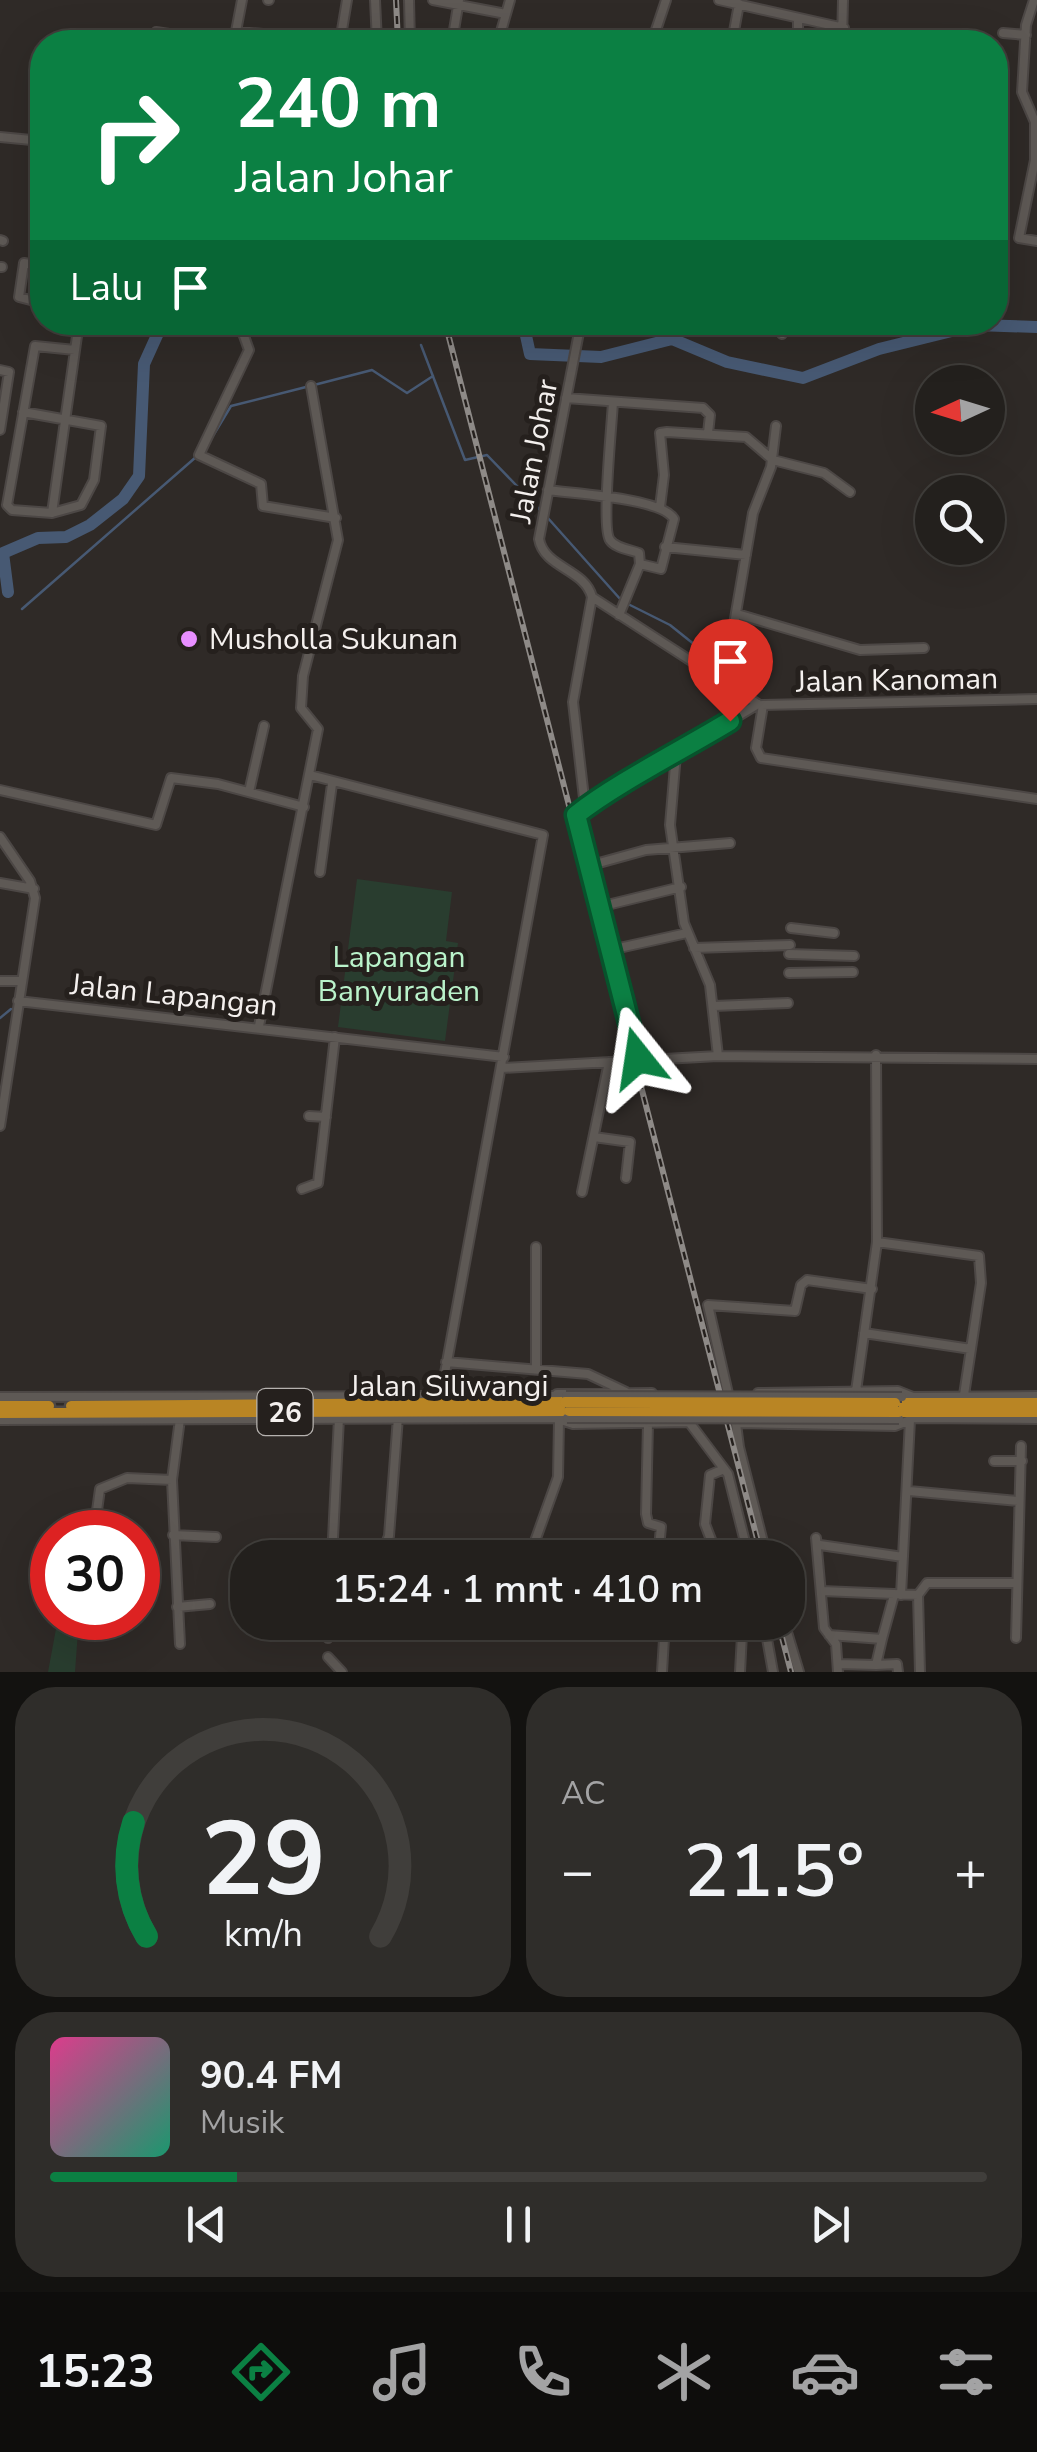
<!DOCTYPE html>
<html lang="id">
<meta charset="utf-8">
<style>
body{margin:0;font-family:"Nunito Sans",sans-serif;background:#2f2d2a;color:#f1f3f6;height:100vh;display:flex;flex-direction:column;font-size:38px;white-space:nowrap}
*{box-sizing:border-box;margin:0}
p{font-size:32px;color:#a3a3a4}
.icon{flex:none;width:55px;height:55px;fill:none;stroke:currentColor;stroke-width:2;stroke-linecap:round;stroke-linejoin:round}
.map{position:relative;height:1672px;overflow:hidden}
.panel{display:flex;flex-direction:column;gap:15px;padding:15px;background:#131210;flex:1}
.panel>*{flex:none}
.guide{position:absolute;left:30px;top:30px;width:978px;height:305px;border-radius:40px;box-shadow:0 10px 40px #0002,0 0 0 2px #403e3b;background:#0b8043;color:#fff;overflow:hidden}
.needle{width:65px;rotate:266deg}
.buttons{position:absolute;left:915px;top:365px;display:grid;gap:20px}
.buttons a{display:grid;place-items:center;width:90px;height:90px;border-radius:50%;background:#23201d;box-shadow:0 10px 40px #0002,0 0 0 2px #403e3b;font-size:50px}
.speed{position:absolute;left:30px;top:1510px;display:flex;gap:20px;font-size:50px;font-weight:700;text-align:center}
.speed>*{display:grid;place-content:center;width:130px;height:130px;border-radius:50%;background:#23201d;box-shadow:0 10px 40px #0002,0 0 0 2px #403e3b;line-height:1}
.speed .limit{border:15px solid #d22;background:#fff;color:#111}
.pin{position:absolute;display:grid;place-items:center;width:85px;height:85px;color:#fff;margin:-102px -42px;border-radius:50% 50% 50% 0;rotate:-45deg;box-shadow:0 0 10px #0007}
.pin .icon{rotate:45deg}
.me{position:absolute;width:110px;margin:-55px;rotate:345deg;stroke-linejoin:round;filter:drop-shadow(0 0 8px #0008)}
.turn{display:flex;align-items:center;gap:35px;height:210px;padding:0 40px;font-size:45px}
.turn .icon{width:130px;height:130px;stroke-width:2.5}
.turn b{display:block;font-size:70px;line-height:85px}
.then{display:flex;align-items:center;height:95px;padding:0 40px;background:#0003;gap:20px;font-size:38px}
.big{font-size:75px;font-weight:600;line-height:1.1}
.panel .widget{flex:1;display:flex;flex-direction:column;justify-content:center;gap:15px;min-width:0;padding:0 35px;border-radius:40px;background:#2f2d2a}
.panel .dial{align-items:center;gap:0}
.dial svg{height:260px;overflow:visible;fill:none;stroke:#403e3b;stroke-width:7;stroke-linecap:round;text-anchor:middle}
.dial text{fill:#f1f3f6;stroke:none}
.song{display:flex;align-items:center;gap:30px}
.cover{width:120px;height:120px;border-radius:15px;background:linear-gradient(135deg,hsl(330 70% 55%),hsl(160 70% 35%))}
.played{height:10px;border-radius:5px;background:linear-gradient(90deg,#0b8043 20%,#403e3b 20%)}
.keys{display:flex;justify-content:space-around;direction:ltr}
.heat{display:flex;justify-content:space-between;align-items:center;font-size:55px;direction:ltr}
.panel .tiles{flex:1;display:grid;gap:15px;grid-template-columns:1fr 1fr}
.widget:last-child{grid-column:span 2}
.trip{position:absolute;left:230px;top:1540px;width:575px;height:100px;border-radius:40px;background:#23201d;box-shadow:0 10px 40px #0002,0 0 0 2px #403e3b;font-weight:600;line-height:100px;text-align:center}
.tabs{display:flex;height:160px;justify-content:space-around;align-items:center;background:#0e0d0c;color:#a3a3a4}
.tabs .icon{width:70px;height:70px}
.tabs .on{color:#0b8043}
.tabs b{font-size:45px;color:#f1f3f6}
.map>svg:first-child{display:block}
</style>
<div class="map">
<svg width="1037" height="1672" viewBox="0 0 1037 1672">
<rect width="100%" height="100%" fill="#2f2a27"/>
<path fill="#293d2f" d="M357,879l95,13 -6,49 12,2 -13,98 -107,-14z
M58,1618h21l-4,54h-27z"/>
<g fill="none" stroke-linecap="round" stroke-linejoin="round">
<path stroke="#475973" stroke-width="2.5" d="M421,345l44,115 22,-5 54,56
M314,385l58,-15 35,23 26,-17
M208,444l23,-38 75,-19
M547,517l74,83
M628,604l42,21 35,28
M22,609l174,-152
M0,1018l11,-9"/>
<path stroke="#475973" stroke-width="12" d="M523,322l7,32 71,3 71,-18 55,23 76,16 76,-29 97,-24 61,2
M8,592l-5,-39 35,-15 28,-1 24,-12 33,-26 16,-23 5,-112 19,-42"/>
<defs>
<path id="minor" d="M268,0h1
M375,0l2,42
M409,0l1,42
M433,0l73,14
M719,0l125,28
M1034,0l-8,25 -4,67 13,30v38l-16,78 18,3
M156,32l65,10
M236,32l104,8
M1003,33l23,2
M234,42l8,-42
M340,42l7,-42
M452,42l7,-42
M498,42l12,-42
M652,42l14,-42
M732,42l7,-38
M798,42v-24
M842,42l1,-42
M0,137l42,4
M0,240l3,1
M42,266l-18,-3 -5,34 23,6
M0,267h2
M239,322l10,28 -50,105 62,29 2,22 73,12
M581,322l-42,217c5,29 46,30 53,58l-19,105 11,96 10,5 164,-99
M782,334l2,-12
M0,370l9,2 -9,58
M566,398l137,10 7,7 -2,18
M23,412l78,14 -7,54 -13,25 -29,8 -40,-3 -5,-5 28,-159 40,4
M548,490c27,4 114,8 126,29l-13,50 -21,-5 -1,-11c-8,-3 -24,-5 -29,-13 -9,-12 2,-117 3,-138
M660,507l4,-32 -4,-42 7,-1 79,5 27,23 51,13 26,19
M52,513l27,-191
M665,547l81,8
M592,597l166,107
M737,614l123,36 64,-2
M619,615l21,-51
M724,683l29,-170 18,-46 5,-41
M762,705l275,-6
M763,705l-7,43 5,10 276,41
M676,754l-6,71 14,98 26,62 8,71
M310,775l233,60 -102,560
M0,790l156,35 15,-47 47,6 86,23
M249,792l15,-66
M587,803l-11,12 62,243
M0,837l30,44 5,17 -35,228
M588,866l58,-16 84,-7
M320,872l12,-88
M0,883l34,6
M599,907l82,-20
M791,928l43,5
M694,948l96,-3
M610,950l77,-17
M789,954l65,2
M789,973l64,-1
M0,981h21
M18,1001l486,56
M714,1006l74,-3
M259,1026l59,-297 -17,-21 2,-32 35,-136 -27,-154
M502,1068l216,-12 319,3
M309,1116l17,1
M594,1137l36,5 -4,36
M302,1189l16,-6 17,-146
M582,1192l27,-130
M877,1242l102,14 2,27 -17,112
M864,1333l107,16
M446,1362l142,12 38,18
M536,1367v-120
M856,1391l21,-149 -1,-187
M758,1393l140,-2 15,6
M557,1394l95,-1
M0,1397l566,-1
M912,1397l125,-1
M729,1398l-21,-93 87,6 6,-26 6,-5 65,9
M735,1416l4,31 28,111
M555,1418l18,6 116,-2
M912,1418l125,1
M180,1419l-8,61 8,164
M0,1420l567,-2
M689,1422l39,52 21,84
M648,1423l-2,91 2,9 13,4 -3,31
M738,1423l157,3 15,-6 4,-8
M994,1461h28
M909,1491l110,10
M94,1532l6,-43 27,-11 45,2
M173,1535l43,2
M816,1538l8,90 12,16 2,28
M820,1545l83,12
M332,1558l7,-140
M380,1558l9,-22 9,-119
M529,1558l29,-81 1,-57
M718,1558l-13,-34 5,-49 14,-6
M822,1591l96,4
M901,1595l9,-175
M177,1607l33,-3
M764,1622l9,50
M784,1622l15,50
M829,1635l53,4 12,-44
M328,1638l1,-16
M1016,1638l5,-192
M328,1657l14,15
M838,1664l38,1 6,-26
M876,1665l21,-1 1,8
M662,1672l3,-50
M740,1672l2,-38 23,-7
M920,1672l-2,-77 9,-12h89"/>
<path id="highway" d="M895,1403h142
M0,1406h49
M71,1406l494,-4
M899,1412h138
M0,1413l569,-2"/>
</defs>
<use href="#minor" stroke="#4c4745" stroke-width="12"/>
<use href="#highway" stroke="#4c4745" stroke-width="15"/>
<use href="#minor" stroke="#5e5955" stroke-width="8"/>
<use href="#highway" stroke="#b98524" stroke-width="10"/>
<defs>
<path id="rail" d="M396,0l2,42
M445,322l317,1236
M778,1622l13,50"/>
</defs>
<use href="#rail" stroke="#8e8a87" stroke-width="6"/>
<use href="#rail" stroke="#25201d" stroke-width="2.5" stroke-dasharray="8" stroke-linecap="butt"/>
<defs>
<path id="minor-bridge" d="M566,1396l336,1
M567,1418l332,1"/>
<path id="highway-bridge" d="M565,1402l330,1
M569,1411l330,1"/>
</defs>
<use href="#minor-bridge" stroke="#4c4745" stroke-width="12" stroke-linecap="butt"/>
<use href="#highway-bridge" stroke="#4c4745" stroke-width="15" stroke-linecap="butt"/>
<use href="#minor-bridge" stroke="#5e5955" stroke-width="8"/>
<use href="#highway-bridge" stroke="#b98524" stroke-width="10"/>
</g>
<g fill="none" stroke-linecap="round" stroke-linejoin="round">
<defs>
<path id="route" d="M638,1058l-62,-243c39,-31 108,-66 154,-94"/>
</defs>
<use href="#route" stroke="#07532c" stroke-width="25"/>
<use href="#route" stroke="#0b8043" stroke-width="18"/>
</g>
<circle fill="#e88eff" stroke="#25201d" stroke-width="4" cx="189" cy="639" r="10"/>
<g text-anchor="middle" stroke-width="10" stroke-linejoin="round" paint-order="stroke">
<rect fill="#25201d" stroke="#b6b2af" stroke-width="2.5" x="257.5" y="1389" width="55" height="46" rx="8"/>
<g font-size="28" font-weight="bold" fill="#f4f0ee">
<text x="285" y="1422">26</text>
</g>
<g font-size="30" fill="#f4f0ee" stroke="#25201d">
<text transform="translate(534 451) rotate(-79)" y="10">Jalan Johar</text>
<text transform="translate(897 680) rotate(-1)" y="10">Jalan Kanoman</text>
<text transform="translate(174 995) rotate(6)" y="10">Jalan Lapangan</text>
<text x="449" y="1396">Jalan Siliwangi</text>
</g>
<g font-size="30" fill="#f4f0ee" stroke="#25201d" text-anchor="start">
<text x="209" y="649">Musholla Sukunan</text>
</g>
<g font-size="30" fill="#baf3cb" stroke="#25201d">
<text x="399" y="967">Lapangan<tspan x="399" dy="34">Banyuraden</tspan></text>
</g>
</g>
</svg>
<div class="buttons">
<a><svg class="needle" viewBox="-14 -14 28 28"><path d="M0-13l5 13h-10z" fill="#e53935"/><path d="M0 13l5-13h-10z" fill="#a3a3a4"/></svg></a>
<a><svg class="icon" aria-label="search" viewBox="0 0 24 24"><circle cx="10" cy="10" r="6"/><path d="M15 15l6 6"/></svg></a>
</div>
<div class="speed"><div class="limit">30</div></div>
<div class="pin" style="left:730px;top:721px;background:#d93025"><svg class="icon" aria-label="arrive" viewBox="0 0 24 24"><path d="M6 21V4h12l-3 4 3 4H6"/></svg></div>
<svg class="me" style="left:638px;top:1058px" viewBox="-20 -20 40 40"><path d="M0-17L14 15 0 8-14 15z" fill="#0b8043" stroke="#fff" stroke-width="4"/></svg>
<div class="trip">15:24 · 1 mnt · 410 m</div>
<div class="guide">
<div class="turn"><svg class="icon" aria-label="right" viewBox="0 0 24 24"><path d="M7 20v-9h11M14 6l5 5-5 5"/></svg><div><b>240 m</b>Jalan Johar</div></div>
<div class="then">Lalu<svg class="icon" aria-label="arrive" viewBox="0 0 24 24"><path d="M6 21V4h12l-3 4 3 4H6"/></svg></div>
</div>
</div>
<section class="panel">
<div class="tiles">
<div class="widget dial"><svg viewBox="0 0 100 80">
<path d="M14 69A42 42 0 1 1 86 69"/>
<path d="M14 69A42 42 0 0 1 10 34" stroke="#0b8043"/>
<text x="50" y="56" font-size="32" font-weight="700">29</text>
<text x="50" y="72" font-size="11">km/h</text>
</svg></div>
<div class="widget"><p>AC</p>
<div class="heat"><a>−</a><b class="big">21.5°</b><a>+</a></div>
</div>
<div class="widget">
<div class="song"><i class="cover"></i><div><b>90.4 FM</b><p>Musik</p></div></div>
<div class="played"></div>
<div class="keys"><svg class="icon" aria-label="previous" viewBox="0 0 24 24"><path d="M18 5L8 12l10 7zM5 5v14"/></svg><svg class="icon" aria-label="pause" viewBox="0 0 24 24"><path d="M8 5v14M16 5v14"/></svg><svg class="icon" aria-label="next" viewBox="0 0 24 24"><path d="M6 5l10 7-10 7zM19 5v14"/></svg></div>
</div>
</div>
</section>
<nav class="tabs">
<b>15:23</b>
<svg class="icon on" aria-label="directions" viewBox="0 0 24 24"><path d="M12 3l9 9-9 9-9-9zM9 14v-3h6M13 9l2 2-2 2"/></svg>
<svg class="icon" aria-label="music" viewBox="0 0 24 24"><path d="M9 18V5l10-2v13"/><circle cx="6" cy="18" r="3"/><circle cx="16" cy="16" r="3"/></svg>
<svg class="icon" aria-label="phone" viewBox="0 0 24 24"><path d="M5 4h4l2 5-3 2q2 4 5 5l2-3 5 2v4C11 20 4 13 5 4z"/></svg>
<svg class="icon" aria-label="climate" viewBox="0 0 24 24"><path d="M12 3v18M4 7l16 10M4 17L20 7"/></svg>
<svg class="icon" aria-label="car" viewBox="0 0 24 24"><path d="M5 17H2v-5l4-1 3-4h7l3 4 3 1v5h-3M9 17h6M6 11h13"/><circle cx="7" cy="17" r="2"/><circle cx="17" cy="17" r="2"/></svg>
<svg class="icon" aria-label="filters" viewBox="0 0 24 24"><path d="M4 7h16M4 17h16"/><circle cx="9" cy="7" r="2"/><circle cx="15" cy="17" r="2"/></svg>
</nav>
